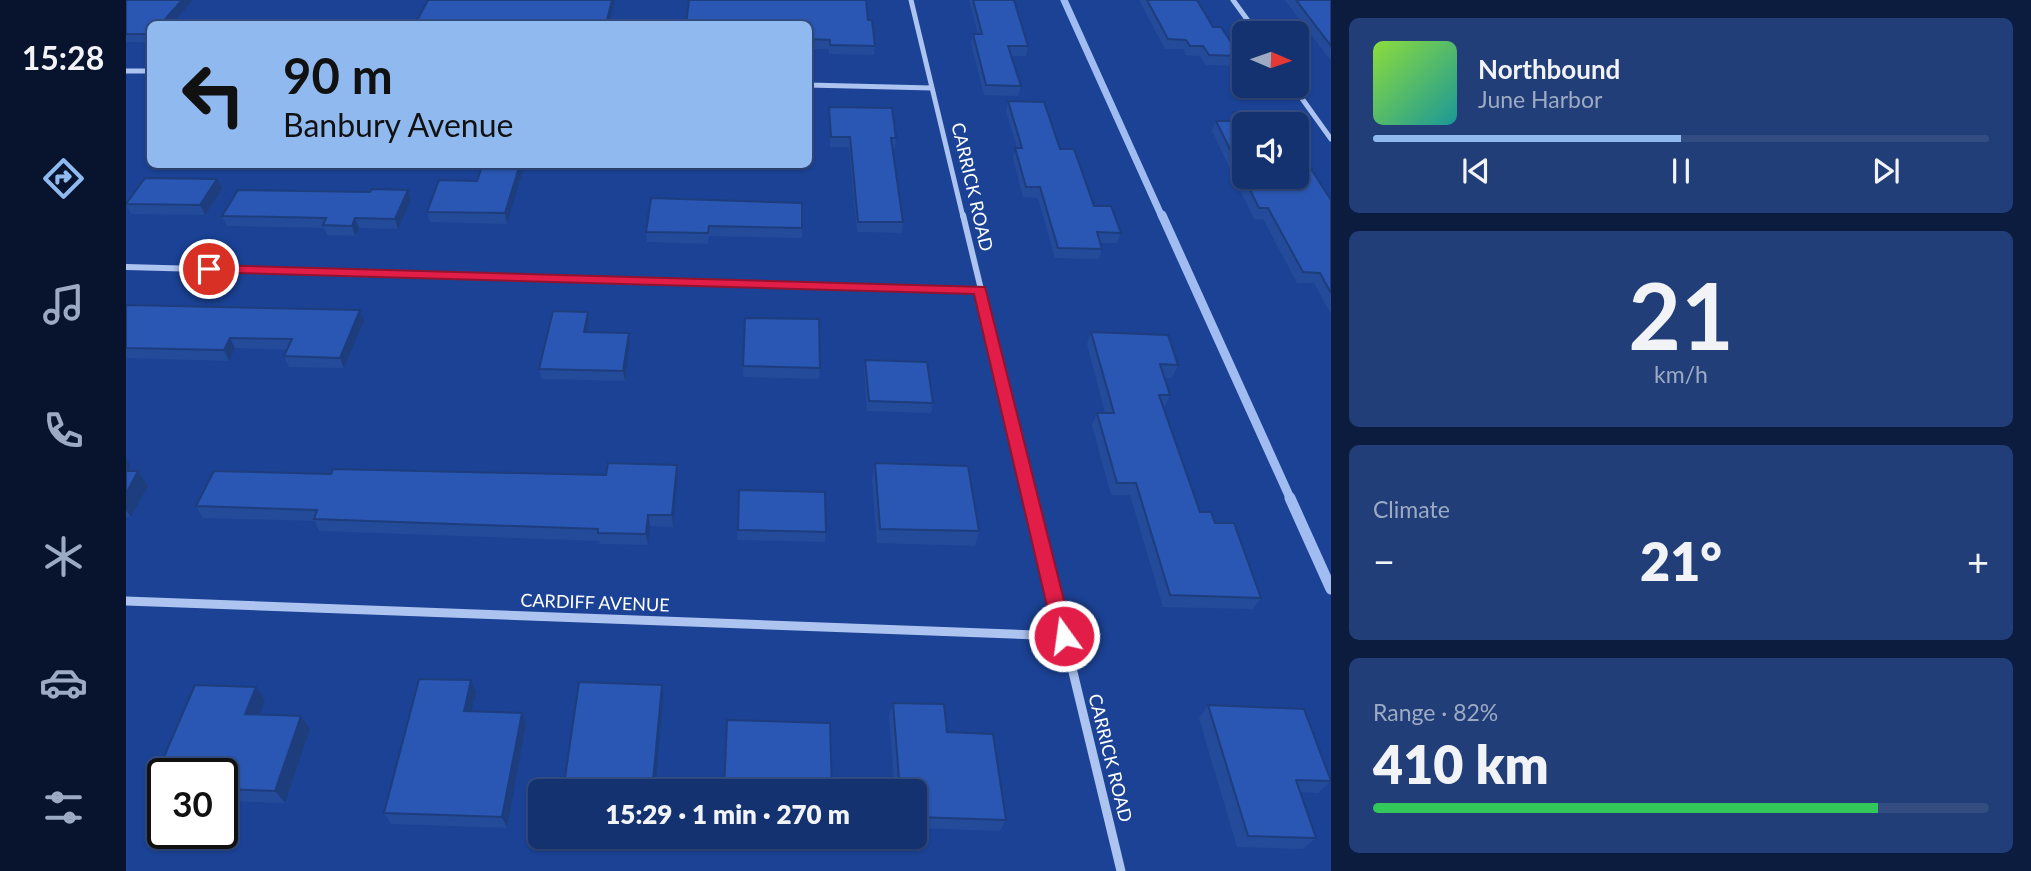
<!DOCTYPE html>
<meta charset="utf-8">
<style>
body{margin:0;font-family:Lato,sans-serif;background:#213e78;color:#f1f3f6;height:100vh;display:flex;flex-direction:column;font-size:26px;white-space:nowrap}
*{box-sizing:border-box;margin:0}
p{font-size:23px;color:#9daac3}
.icon{flex:none;width:38px;height:38px;fill:none;stroke:currentColor;stroke-width:2;stroke-linecap:round;stroke-linejoin:round}
.map{position:relative;flex:1;overflow:hidden}
.drawer{display:flex;flex-direction:column;gap:18px;padding:18px;background:#0b1c3e;width:700px}
.drawer>*{flex:none}
.top-card{position:absolute;left:21px;top:21px;width:665px;height:147px;border-radius:10px;box-shadow:0 2px 5px #0004,0 0 0 2px #334d83;background:#90b9f0;color:#111;overflow:hidden}
.needle{width:46px;rotate:92deg}
.buttons{position:absolute;left:1106px;top:21px;display:grid;gap:14px}
.buttons a{display:grid;place-items:center;width:77px;height:77px;border-radius:10px;background:#143270;box-shadow:0 2px 5px #0004,0 0 0 2px #334d83;font-size:35px}
.speed{position:absolute;left:21px;top:758px;display:flex;gap:14px;font-size:35px;font-weight:700;text-align:center}
.speed>*{display:grid;place-content:center;width:91px;height:91px;border-radius:50%;background:#143270;box-shadow:0 2px 5px #0004,0 0 0 2px #334d83;line-height:1}
.speed .limit{border:4px solid #111;border-radius:10px;background:#fff;color:#111}
.pin{position:absolute;display:grid;place-items:center;width:60px;height:60px;color:#fff;margin:-30px;border:4px solid #fff;border-radius:50%;box-shadow:0 2px 7px #0007}
.me{position:absolute;width:77px;margin:-38px;rotate:346deg;stroke-linejoin:round;filter:drop-shadow(0 0 5px #0008)}
.turn{display:flex;align-items:center;gap:24px;height:147px;padding:0 21px;font-size:32px}
.turn .icon{width:91px;height:91px;stroke-width:2.5}
.turn b{display:block;font-size:49px;line-height:60px}
.big{font-size:52px;font-weight:800;line-height:1.1}
.drawer .card{flex:1;display:flex;flex-direction:column;justify-content:center;gap:10px;min-width:0;padding:0 24px;border-radius:10px;background:#213e78}
.drawer .dial{align-items:center;gap:0}
.dial b{font-size:91px;line-height:1}
.song{display:flex;align-items:center;gap:21px}
.cover{width:84px;height:84px;border-radius:10px;background:linear-gradient(135deg,hsl(90 70% 55%),hsl(180 70% 35%))}
.played{height:7px;border-radius:4px;background:linear-gradient(90deg,#90b9f0 50%,#334d83 50%)}
.keys{display:flex;justify-content:space-around;direction:ltr}
.heat{display:flex;justify-content:space-between;align-items:center;font-size:38px;direction:ltr}
.charge{height:10px;border-radius:5px;background:linear-gradient(90deg,#34c759 82%,#334d83 0)}
.trip{position:absolute;left:402px;top:779px;width:399px;height:70px;border-radius:10px;background:#143270;box-shadow:0 2px 5px #0004,0 0 0 2px #334d83;font-weight:800;line-height:70px;text-align:center}
main{display:flex;flex:1;min-height:0}
.tabs{display:flex;flex-direction:column;width:126px;justify-content:space-around;align-items:center;background:#08142d;color:#9daac3}
.tabs .icon{width:49px;height:49px}
.tabs .current{color:#90b9f0}
.tabs b{font-size:32px;color:#f1f3f6}
.map>svg:first-child{display:block}
</style>
<main>
<nav class="tabs">
<b>15:28</b>
<svg class="icon current" aria-label="directions" viewBox="0 0 24 24"><path d="M12 3l9 9-9 9-9-9zM9 14v-3h6M13 9l2 2-2 2"/></svg>
<svg class="icon" aria-label="music" viewBox="0 0 24 24"><path d="M9 18V5l10-2v13"/><circle cx="6" cy="18" r="3"/><circle cx="16" cy="16" r="3"/></svg>
<svg class="icon" aria-label="phone" viewBox="0 0 24 24"><path d="M5 4h4l2 5-3 2q2 4 5 5l2-3 5 2v4C11 20 4 13 5 4z"/></svg>
<svg class="icon" aria-label="climate" viewBox="0 0 24 24"><path d="M12 3v18M4 7l16 10M4 17L20 7"/></svg>
<svg class="icon" aria-label="car" viewBox="0 0 24 24"><path d="M5 17H2v-5l4-1 3-4h7l3 4 3 1v5h-3M9 17h6M6 11h13"/><circle cx="7" cy="17" r="2"/><circle cx="17" cy="17" r="2"/></svg>
<svg class="icon" aria-label="filters" viewBox="0 0 24 24"><path d="M4 7h16M4 17h16"/><circle cx="9" cy="7" r="2"/><circle cx="15" cy="17" r="2"/></svg>
</nav>
<div class="map">
<svg width="1205" height="871" viewBox="0 0 1205 871">
<rect width="100%" height="100%" fill="#1b4295"/>
<g fill="none" stroke-linecap="round" stroke-linejoin="round">
<path stroke="#a0bcf1" stroke-width="7" d="M938,0l98,217"/>
<path stroke="#a0bcf1" stroke-width="9" d="M1036,215l129,285"/>
<path stroke="#a0bcf1" stroke-width="11" d="M1164,498l41,91"/>
<path stroke="#adc3f0" stroke-width="5" d="M785,0l52,217
M1107,0l24,33
M0,71h24
M682,85l124,3
M1167,86l38,53"/>
<path stroke="#adc3f0" stroke-width="6" d="M837,215l69,285
M0,267l854,23"/>
<path stroke="#adc3f0" stroke-width="9" d="M905,498l90,373
M0,601l938,35"/>
</g>
<path fill="#244b9a" d="M0,0h67l-21,24h-22v18h-24z
M843,0h45l14,46 -2,10h-15l10,30 -3,10 -34,-1 -13,-52 2,-9h5z
M1013,0h58l16,27 27,29 -4,10 -30,-1 -6,-9 -14,-1 -3,-6h-18z
M1159,0h46v61z
M742,20l7,26 -1,9 -45,-1v-5h-21v-25z
M882,101l52,48 34,57 27,27 -4,10h-16l1,6 -3,10 -44,-1 -17,-60 -15,-1 -10,-39 2,-10h2l-11,-37z
M703,107l67,31 -1,10h-3l11,74 -1,11 -45,-1 -8,-85h-19l-1,-30z
M1107,112l11,12 87,76v114l-17,-31h-17l-34,-64h-9l-42,-88 4,-10h13z
M357,164h42l-18,60 -77,-2 -3,-10 50,-31z
M96,189l-17,26 -74,-1 -5,-10z
M282,190l3,10 -13,29 -39,-1 -4,8 -28,-1 -3,-7 -97,-2 -5,-10 148,-24z
M525,198l151,30v10l-93,-2 -1,8 -61,-2 -1,-10z
M0,305l234,5 4,11 -20,47 -55,-1 -5,-11 4,-6 -53,-2 -6,13 -101,-3 -2,3z
M619,318l75,50 -1,11 -76,-2z
M463,322l-2,10 42,1 1,10 -5,38 -84,-2 -2,-10z
M965,332l87,33 -6,13h-8l6,17 -6,13 36,104 15,11 46,75 -8,11 -90,-2 -33,-112h-19l-19,-70 5,-12h8l-18,-69z
M739,360l68,43 -2,10 -64,-2 -3,-41z
M0,458l5,8 -2,5h9l10,15 -17,31h-5z
M749,463l104,68 -4,15 -98,-3 -5,-65z
M551,465l1,12 -5,50 -23,-1 -2,19 -48,-1 -1,-3 -280,-10 -4,-10 -112,-3 -7,-12 135,-32 275,1z
M613,490l87,42 -1,10 -88,-2z
M69,685l61,2 9,13 -6,14 42,2 9,13 -25,74 -63,-2v-27h-59v24l-12,-11z
M350,693l-4,18 54,14 -19,103 -116,-4 -7,-11z
M767,703l54,29 59,88 -6,11 -85,-3v-37h-20l-6,-75z
M1082,705l123,76 -13,12 -18,-1 16,46 -13,11 -66,-2 -38,-129z"/>
<path fill="#1d3d7d" d="M56,0h11l-21,24h-11z
M486,0h3l-6,24h-3z
M394,164h5l-18,60 -2,-11z
M91,179l5,10 -17,26 -5,-10z
M282,190l3,10 -13,29 -3,-10z
M229,218l4,10 -4,8 -3,-10z
M234,310l4,11 -20,47 -4,-10z
M462,312l1,10 -4,20 -1,-10z
M503,333l1,10 -5,38 -2,-10z
M104,338l5,10 -6,13 -5,-11z
M0,458l5,8 -5,9z
M551,465l1,12 -5,50 -1,-12z
M12,471l10,15 -17,31 -5,-7v-16z
M522,515l2,11 -2,19 -2,-11z
M345,680l5,13 -7,30 -5,-12z
M536,685l1,13 -8,93h-3z
M130,687l9,13 -10,27 -10,-13z
M396,713l4,12 -19,103 -5,-11z
M175,716l9,13 -25,74 -10,-12z"/>
<path fill="#2a57b3" stroke="#1d3d7d" stroke-width="2" d="M0,0h56l-21,24h-11v10h-24z
M302,0h184l-6,24h-191z
M563,0h177l2,20h4l3,26 -45,-1v-5l-22,-1v-15h-122z
M847,0h41l14,46h-20l13,40 -35,-1 -13,-51h9z
M1021,0h50l16,27h8l19,29 -31,-1 -6,-9h-13l-4,-6 -18,-1z
M1170,0h35v46z
M882,101l36,1 16,47h14l20,57h17l10,27 -24,-1 5,17 -44,-1 -18,-61h-14l-11,-39h7z
M703,107l63,1 4,30h-5l12,84h-45l-8,-85h-19z
M1107,112h32l8,12h-29v53h53v-30l34,53v93l-11,-20 -17,-1 -35,-64h-9l-43,-87h22z
M357,164h37l-15,49 -78,-1 12,-32 38,1z
M19,178l72,1 -17,26 -74,-1z
M246,189l36,1 -13,29 -40,-1 -3,8 -29,-1 3,-7 -104,-2 16,-26 132,2z
M525,198l151,5v25l-93,-2 -1,7 -62,-1z
M0,305l234,5 -20,48 -56,-2 8,-17 -62,-1 -6,12 -98,-2z
M427,311l35,1 -4,20 45,1 -6,38 -84,-2z
M619,318l74,1 1,49 -77,-2z
M965,332l77,3 10,30 -18,-1 10,31h-11l41,117h11l4,11h19l27,75 -91,-3 -34,-112h-19l-20,-70h17z
M739,360l62,2 6,41 -64,-2z
M482,463l69,2 -5,50h-24l-2,19 -48,-1v-4l-284,-10 3,-9 -121,-4 18,-35 117,3 2,-5 273,6z
M749,463l93,3 11,65 -99,-2z
M0,471h12l-12,23z
M613,490l86,2 1,40 -88,-2z
M293,679l52,1 -7,31 58,2 -20,104 -118,-4z
M453,682l83,3 -10,106h-89z
M69,685l61,2 -11,27 56,2 -26,75 -53,-2v-15h-59v13h-12z
M767,703l51,1 3,28 46,2 13,86 -91,-3v-26h-15z
M1082,705l96,4 27,72 -35,-1 20,58 -68,-2z
M601,720l103,3 2,68h-108z"/>
<path fill="#e11d48" stroke="#92132f" stroke-width="2" d="M83,265l776,22 88,349 -3,6 -6,3 -7,-3 -3,-6 -80,-342 -769,-22 -2,-3z"/>
<g text-anchor="middle" stroke-width="7" stroke-linejoin="round" paint-order="stroke">
<g font-size="18" fill="#fff" stroke="#1b4295">
<text transform="translate(846 187) rotate(77)" y="6">CARRICK ROAD</text>
<text transform="translate(469 603) rotate(2)" y="6">CARDIFF AVENUE</text>
<text transform="translate(984 758) rotate(76)" y="6">CARRICK ROAD</text>
</g>
</g>
</svg>
<div class="buttons">
<a><svg class="needle" viewBox="-14 -14 28 28"><path d="M0-13l5 13h-10z" fill="#e53935"/><path d="M0 13l5-13h-10z" fill="#9daac3"/></svg></a>
<a><svg class="icon" aria-label="sound" viewBox="0 0 24 24"><path d="M4 9h4l5-4v14l-5-4H4zM17 9q2 3 0 6"/></svg></a>
</div>
<div class="speed"><div class="limit">30</div></div>
<div class="pin" style="left:83px;top:269px;background:#d93025"><svg class="icon" aria-label="arrive" viewBox="0 0 24 24"><path d="M6 21V4h12l-3 4 3 4H6"/></svg></div>
<svg class="me" style="left:938px;top:636px" viewBox="-20 -20 40 40"><circle r="17" fill="#e11d48" stroke="#fff" stroke-width="3"/><path d="M0-11L8 9 0 5-8 9z" fill="#fff"/></svg>
<div class="trip">15:29 · 1 min · 270 m</div>
<div class="top-card">
<div class="turn"><svg class="icon" aria-label="left" viewBox="0 0 24 24"><path d="M17 20v-9H6M10 6l-5 5 5 5"/></svg><div><b>90 m</b>Banbury Avenue</div></div>
</div>
</div>
<section class="drawer">
<div class="card">
<div class="song"><i class="cover"></i><div><b>Northbound</b><p>June Harbor</p></div></div>
<div class="played"></div>
<div class="keys"><svg class="icon" aria-label="previous" viewBox="0 0 24 24"><path d="M18 5L8 12l10 7zM5 5v14"/></svg><svg class="icon" aria-label="pause" viewBox="0 0 24 24"><path d="M8 5v14M16 5v14"/></svg><svg class="icon" aria-label="next" viewBox="0 0 24 24"><path d="M6 5l10 7-10 7zM19 5v14"/></svg></div>
</div>
<div class="card dial"><b>21</b><p>km/h</p></div>
<div class="card"><p>Climate</p>
<div class="heat"><a>−</a><b class="big">21°</b><a>+</a></div>
</div>
<div class="card"><p>Range · 82%</p><b class="big">410 km</b><div class="charge"></div></div>
</section>
</main>
